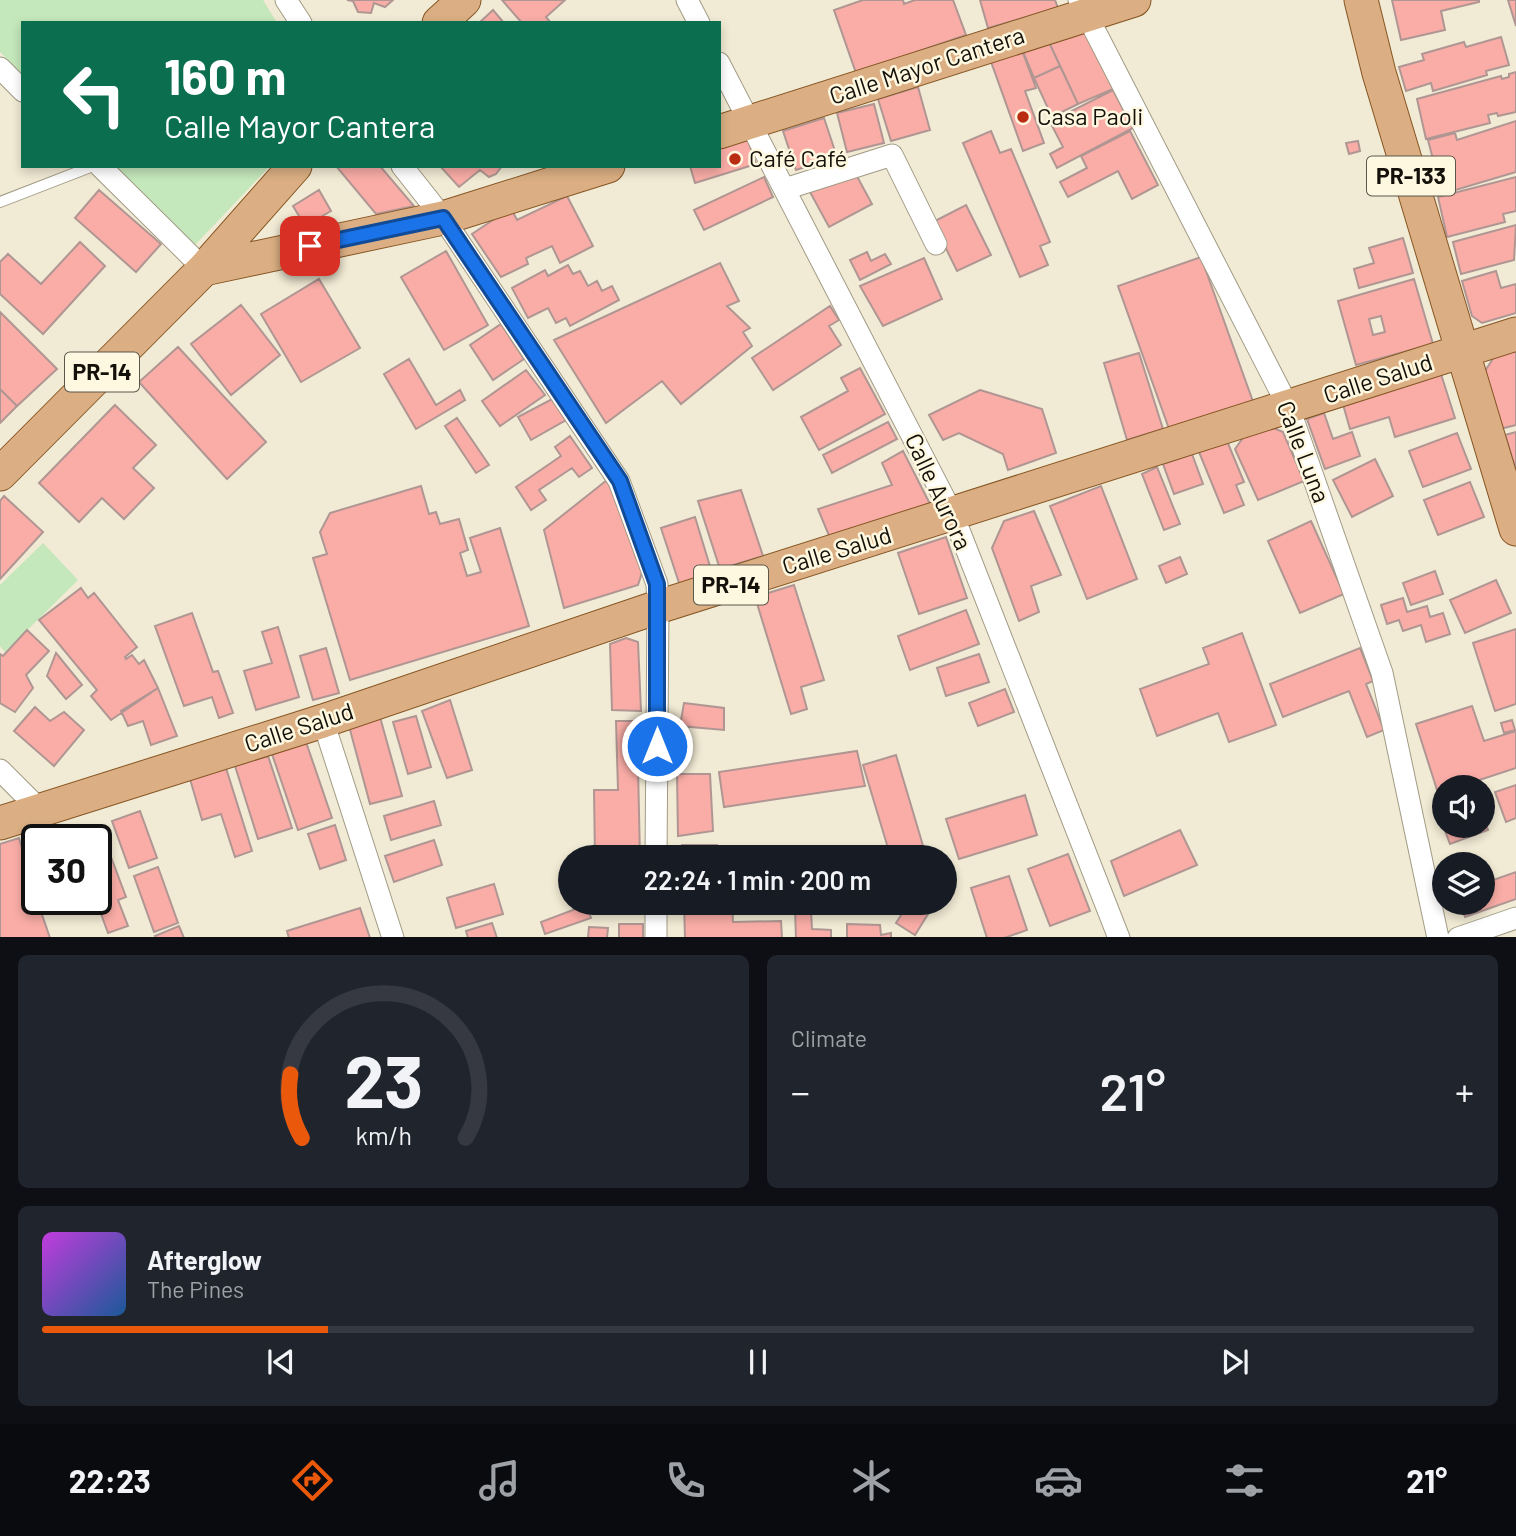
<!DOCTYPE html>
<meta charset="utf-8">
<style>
body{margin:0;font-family:Barlow,sans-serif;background:#20242c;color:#f1f3f6;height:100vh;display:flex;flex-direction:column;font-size:26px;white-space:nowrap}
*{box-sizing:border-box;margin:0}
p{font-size:23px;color:#9ea1a6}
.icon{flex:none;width:38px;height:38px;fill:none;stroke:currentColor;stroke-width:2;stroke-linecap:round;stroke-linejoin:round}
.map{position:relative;height:937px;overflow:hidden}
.panel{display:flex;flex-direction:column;gap:18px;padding:18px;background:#0d0f14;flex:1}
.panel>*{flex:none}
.top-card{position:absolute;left:21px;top:21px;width:700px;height:147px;border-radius:0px;box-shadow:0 4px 10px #0003;background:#0b6e4f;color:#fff;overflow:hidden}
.controls{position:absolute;left:1432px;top:775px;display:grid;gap:14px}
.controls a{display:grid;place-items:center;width:63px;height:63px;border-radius:50%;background:#171b24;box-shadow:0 4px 10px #0003;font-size:35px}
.speed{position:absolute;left:21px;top:824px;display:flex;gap:14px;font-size:35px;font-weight:700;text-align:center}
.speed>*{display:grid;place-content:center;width:91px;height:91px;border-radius:50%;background:#171b24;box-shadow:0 4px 10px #0003;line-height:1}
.speed .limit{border:4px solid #111;border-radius:10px;background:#fff;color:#111}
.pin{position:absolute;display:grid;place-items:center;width:60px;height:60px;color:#fff;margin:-30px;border-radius:14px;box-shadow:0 4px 10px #0006}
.me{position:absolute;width:77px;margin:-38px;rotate:0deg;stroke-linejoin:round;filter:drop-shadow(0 0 5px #0008)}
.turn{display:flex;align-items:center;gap:24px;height:147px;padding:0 28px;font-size:32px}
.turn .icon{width:91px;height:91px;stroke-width:2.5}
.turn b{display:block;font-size:49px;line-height:60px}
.big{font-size:52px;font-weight:600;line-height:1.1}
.panel .tile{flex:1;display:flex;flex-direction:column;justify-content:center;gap:10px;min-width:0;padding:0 24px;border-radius:10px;background:#20242c}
.panel .dial{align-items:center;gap:0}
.dial svg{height:182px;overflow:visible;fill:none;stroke:#363941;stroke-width:7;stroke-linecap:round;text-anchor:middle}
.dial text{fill:#f1f3f6;stroke:none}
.song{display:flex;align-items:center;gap:21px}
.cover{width:84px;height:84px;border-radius:10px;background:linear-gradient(135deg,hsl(290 70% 55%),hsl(210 70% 35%))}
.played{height:7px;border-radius:4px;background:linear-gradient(90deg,#ea580c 20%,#363941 20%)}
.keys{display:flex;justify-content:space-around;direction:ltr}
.heat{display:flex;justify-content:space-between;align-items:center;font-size:38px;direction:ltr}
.panel .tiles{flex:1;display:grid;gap:18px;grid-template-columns:1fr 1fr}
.tile:last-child{grid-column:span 2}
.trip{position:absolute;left:558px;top:845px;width:399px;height:70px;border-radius:35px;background:#171b24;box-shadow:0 4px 10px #0003;font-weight:600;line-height:70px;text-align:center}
.menu{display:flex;height:112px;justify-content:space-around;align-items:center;background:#090b0e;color:#9ea1a6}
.menu .icon{width:49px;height:49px}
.menu .current{color:#ea580c}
.menu b{font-size:32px;color:#f1f3f6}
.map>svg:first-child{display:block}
</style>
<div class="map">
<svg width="1516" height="938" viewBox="0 0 1516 938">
<rect width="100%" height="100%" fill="#f1ead4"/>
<path fill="#c4e7bb" d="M0,0h263l14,23h-254v52l-23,-23z
M115,166h155l-75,79z
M43,543l35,37 -73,72 -5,-6v-61z"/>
<path fill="#faada7" stroke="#b09693" stroke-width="2" fill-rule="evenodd" d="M347,0h46l-8,7 -11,-4 -3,10 -13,-1 -5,-11z
M502,0h63l-19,17 5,6h-29z
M863,0h40l1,4 11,-4h38l13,35 -110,38 -22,-63z
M980,0h75l3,8 -70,20z
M1392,0h87v2l-38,9 4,19 -44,10z
M1508,0h8v26z
M493,10l11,13h-25z
M1085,29l28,60 -35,15 -30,-64z
M1501,37l8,28 -23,6 1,4 -54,16 -2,-8 -25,8 -7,-24 25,-7 -2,-6 42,-12 2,5z
M1048,40l12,26 -26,12 -13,-31z
M1020,45l16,43 -11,3 19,52 -21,8 -34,-95z
M1060,66l18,38 -26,13 -18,-39z
M1516,72v40l-18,4 -1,-3 -9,2 2,8 -64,16 -9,-40 84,-23 1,3 7,-2v-3z
M918,87l12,43 -39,11 -13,-42z
M1113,90l20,38 -76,40 -7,-14 13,-7 -13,-25z
M874,104l10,39 -37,9 -10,-39z
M824,118l13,39 -41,13 -13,-39z
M1516,121v51l-74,22 -14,-54 27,-7 2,7z
M991,131l9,22 11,-4 39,93 -10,4 8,19 -28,12 -57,-134z
M1130,131l28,54 -26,14 -14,-28 -50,26 -8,-15 27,-14 -6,-12z
M747,136l9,28 -61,19 -5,-17h29v-22z
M1358,141l2,10 -11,3 -3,-11z
M336,166h44l34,40 -38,8z
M440,166h62l-6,8 -7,3 -9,-7 -21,17z
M853,169l19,35 -43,23 -19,-35z
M764,177l9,20 -69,33 -10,-20z
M1516,177v34l-13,3 2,8 -58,15 -9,-40z
M99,190l62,54 -25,28 -61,-54z
M319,190l12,21 -26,15 -12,-20z
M567,196l26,50 -33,17 -8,-17 -26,12 2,6 -27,13 -29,-43 39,-26 6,12z
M966,205l25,50 -34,16 -24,-49z
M1516,225l-2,35 -53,14 -8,-32z
M1403,238l10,35 -54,15 -5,-19 20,-6 -5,-15z
M80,242l25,24 -62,68 -43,-40v-32l8,-8 33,30z
M446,251l42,74 -44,25 -43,-73z
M867,252l4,9 14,-7 6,10 -31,16 -10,-20z
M1201,257l55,153 -83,30 -55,-154z
M924,258l18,41 -59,27 -23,-40z
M720,263l19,38 -12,5 23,22 -7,4 9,14 -71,58 -19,-23 -56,42 -52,-83z
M568,265l5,9 7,-3 8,15 9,-5 5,10 10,-5 7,14 -49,26 -4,-8 -10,5 -8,-15 -20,10 -16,-30 33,-18 3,6z
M1496,271l5,17 15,-4v29l-34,10 -10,-7 -10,-35z
M319,279l41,69 -59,34 -40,-68z
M1414,279l19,65 -77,21 -18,-64zM1381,316l4,16 -12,3 -4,-16z
M241,305l39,50 -49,40 -40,-51z
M830,306l9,14 -10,6 12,19 -68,45 -21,-32z
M0,312l57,57 -40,37 -17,-17z
M501,324l23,35 -31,21 -23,-35z
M178,347l88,95 -39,37 -88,-97z
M1516,351v74l-16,4 -17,-55 11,-17z
M1139,353l24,76 -36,11 -23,-77z
M409,359l27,46 24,-15 5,10 -49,29 -32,-55z
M860,368l25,46 -66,36 -18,-33 47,-26 -7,-13z
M526,370l19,25 -45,31 -18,-25z
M1440,371l15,47 -60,19 -6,-20 -39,12 -8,-28z
M0,389l17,17 -17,17z
M980,390l62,19 14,44 -48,17 -5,-16 -44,-21 -16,7 -14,-25z
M554,398l12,22 -35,20 -13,-23z
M115,405l41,40 -23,23 21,20 -30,31 -22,-21 -23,24 -40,-39z
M1324,413l9,26 19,-7 8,24 -35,13 -18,-50z
M457,418l32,47 -13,8 -31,-47z
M888,422l9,17 -65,34 -9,-18z
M1269,426l14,6 21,49 -46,19 -23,-51 10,-14z
M1516,432v38l-11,-35z
M1457,433l14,36 -48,18 -14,-36z
M570,436l22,32 -13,9 -7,-9 -33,22 7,10 -15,10 -15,-23 45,-31 -6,-9z
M1227,441l17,41 -8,3 8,20 -20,8 -25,-61z
M903,451l28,55 -101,32 -12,-29 74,-24 -10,-22z
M1192,454l11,30 -29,10 -11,-30z
M1375,459l18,37 -41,21 -19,-37z
M1157,467l23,57 -16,6 -22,-56z
M607,480l39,80 -8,25 -74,23 -20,-78z
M1470,482l14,35 -46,18 -14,-35z
M421,486l8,28 7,-2 4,12 19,-5 9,31 -8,3 7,23 14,-4 -11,-34 30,-10 29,98 -179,54 -37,-122 14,-4 -7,-22 10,-19z
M1101,486l36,93 -50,20 -37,-93z
M741,490l22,66 -43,13 -22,-68z
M4,496l39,36 -43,47v-78z
M1034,511l27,64 -30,11 8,26 -20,9 -27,-73 12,-27z
M695,517l17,56 -32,13 -19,-58z
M1311,521l33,73 -44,19 -32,-72z
M946,537l21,61 -48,16 -21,-61z
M1180,557l7,17 -21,9 -7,-17z
M1435,571l8,23 -32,11 -8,-22z
M1496,580l15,33 -46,20 -15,-33z
M794,585l30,95 -23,7 6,22 -16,5 -36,-117z
M81,588l7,10 6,-5 43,54 -12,10 1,2 6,-4 7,9 5,-4 14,28 -47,32 -20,-24 6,-6 -58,-70z
M1403,598l4,14 20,-6 3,11 13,-4 7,21 -24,8 -5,-17 -18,6 -4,-11 -12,4 -6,-19z
M966,610l13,34 -69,26 -12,-34z
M192,613l21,59 5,-1 15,42 -14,5 -7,-21 -28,9 -29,-80z
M278,627l21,70 -43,13 -12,-39 28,-8 -10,-31z
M1516,629v75l-21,7 -22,-68z
M27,630l22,21 -23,24 7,13 -18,24 -15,-9v-49l3,2z
M1242,633l34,92 -47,17 -11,-29 -61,23 -17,-47 69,-25 -6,-16z
M626,638l12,4 3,69 -29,-1 -2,-66z
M326,648l13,45 -26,7 -13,-44z
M1360,648l13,33 -7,3 18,46 -17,7 -18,-46 -66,26 -13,-33z
M56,653l26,32 -16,14 -19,-23z
M979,654l10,28 -43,14 -9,-28z
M158,688l19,48 -26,9 -8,-24 -15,5 -7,-15z
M1005,689l9,23 -36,14 -9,-23z
M450,700l22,70 -25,8 -25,-67z
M684,703l40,5v22l-44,-4z
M1472,706l12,35 32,-10v37l-61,20h-11v3l-6,2 -22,-69z
M35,707l15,14 14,-9 20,18 -30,36 -40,-35z
M416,716l15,51 -23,7 -15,-52z
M380,717l22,79 -32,8 -21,-78z
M1512,720l3,10 -11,3 -3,-10z
M616,721h21l3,137h-45l-1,-68h24z
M306,742l26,76 -34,12 -26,-76z
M857,751l8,35 -141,21 -5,-35z
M896,755l28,94 -33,9 -28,-93z
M268,756l24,72 -34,11 -23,-73z
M226,768l26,83 -17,6 -14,-43 -19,6 -12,-41z
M677,774h33l3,57 -35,5z
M1516,785v33l-10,4 -11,-30z
M1025,795l12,40 -78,24 -13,-40z
M1444,799v27h38v-12l6,16 -38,14 -16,-42z
M434,801l7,24 -50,15 -7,-24z
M140,811l17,47 -28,10 -17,-47z
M335,825l11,35 -26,9 -12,-35z
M1180,830l17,35 -73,31 -13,-35z
M19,838l18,62 13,38h-50v-94z
M434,840l8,25 -48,17 -9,-26z
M105,841l21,56 -8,3 10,26 -20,7 -12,-33v-55z
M682,845h35v13h-36z
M1068,854l22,57 -40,15 -22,-57z
M158,867l20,56 -24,9 -20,-56z
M1516,872v27l-51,18 -5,-14h22v-19z
M1009,876l18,54 -23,8h-17l-16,-50z
M494,884l9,30 -47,14 -9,-30z
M684,903h48l1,19 48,-1 1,17h-97z
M909,903l19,11 -13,21 -19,-12z
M586,905l5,13 -46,16 -4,-12z
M360,908l10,30h-81l-2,-7z
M795,909l16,2 1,18 19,1v8h-35z
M492,923l5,15h-29l-2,-7z
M619,924h24v14h-24z
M847,924l33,1 1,10 10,-2v5h-44z
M179,926l5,12h-28l-1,-2z
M589,927l19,1 -1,10h-19z"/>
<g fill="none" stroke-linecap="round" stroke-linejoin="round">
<defs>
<path id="lane" d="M0,202l93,-36"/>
<path id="street" d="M286,0l15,23
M687,0l12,23
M1079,0l210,408 93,265 56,265
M719,63l234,452 166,423
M0,68l23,23
M100,166l104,103
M402,166l41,52 176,263 38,103 1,23 -2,251
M785,189l107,-34 44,89
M323,721l70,217
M0,770l41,41
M656,938v-35
M1458,938l58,-20"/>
<path id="primary" d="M1361,0l18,73 137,456
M439,23l25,-23
M719,132l415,-132
M204,269l239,-51 165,-52
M0,474l204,-205 91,-103
M0,823l323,-102 335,-114 858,-273"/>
</defs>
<use href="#lane" stroke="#a19b85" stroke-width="12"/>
<use href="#street" stroke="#a19b85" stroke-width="23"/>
<use href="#primary" stroke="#855523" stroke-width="35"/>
<use href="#lane" stroke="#fff" stroke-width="10"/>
<use href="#street" stroke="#fff" stroke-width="21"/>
<use href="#primary" stroke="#dbaf83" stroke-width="33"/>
</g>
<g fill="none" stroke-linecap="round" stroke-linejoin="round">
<defs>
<path id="route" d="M310,246l133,-28 177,263 37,103v162"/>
</defs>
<use href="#route" stroke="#114b97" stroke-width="18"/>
<use href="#route" stroke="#1a73e8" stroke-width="12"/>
</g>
<g fill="#b92d12" stroke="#fff8e1" stroke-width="2.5">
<circle cx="1023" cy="117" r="7"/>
<circle cx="735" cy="159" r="7"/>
</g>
<g text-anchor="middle" stroke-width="5" stroke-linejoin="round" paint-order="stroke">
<g fill="#fff8e1" stroke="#5a564a" stroke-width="2">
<rect x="1367" y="156.5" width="88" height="39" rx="5"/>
<rect x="65" y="352.5" width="74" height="39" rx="5"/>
<rect x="694" y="565.5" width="74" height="39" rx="5"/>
</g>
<g font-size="23" font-weight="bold" fill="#131109">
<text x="1411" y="184">PR-133</text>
<text x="102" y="380">PR-14</text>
<text x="731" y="593">PR-14</text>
</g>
<g font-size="24" fill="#131109" stroke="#fff8e1">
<text transform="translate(927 66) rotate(-18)" y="8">Calle Mayor Cantera</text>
<text transform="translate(1378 379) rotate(-18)" y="8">Calle Salud</text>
<text transform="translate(1303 452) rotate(69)" y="8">Calle Luna</text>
<text transform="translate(938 492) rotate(65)" y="8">Calle Aurora</text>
<text transform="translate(837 551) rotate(-17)" y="8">Calle Salud</text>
<text transform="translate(299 728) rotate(-18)" y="8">Calle Salud</text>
</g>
<g font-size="24" fill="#131109" stroke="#fff8e1" text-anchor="start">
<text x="1037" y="125">Casa Paoli</text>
<text x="749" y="167">Café Café</text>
</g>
</g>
</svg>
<div class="controls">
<a><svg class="icon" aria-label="sound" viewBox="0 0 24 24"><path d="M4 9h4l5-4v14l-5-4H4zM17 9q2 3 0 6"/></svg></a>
<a><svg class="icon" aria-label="layers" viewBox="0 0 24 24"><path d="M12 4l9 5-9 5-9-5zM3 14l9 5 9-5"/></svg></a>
</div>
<div class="speed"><div class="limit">30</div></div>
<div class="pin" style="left:310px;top:246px;background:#d93025"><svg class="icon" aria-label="arrive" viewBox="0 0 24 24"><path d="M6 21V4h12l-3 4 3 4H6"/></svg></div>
<svg class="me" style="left:657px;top:746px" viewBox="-20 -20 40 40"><circle r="17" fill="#1a73e8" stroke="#fff" stroke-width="3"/><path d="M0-11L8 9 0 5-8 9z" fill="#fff"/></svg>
<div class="trip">22:24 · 1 min · 200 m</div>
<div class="top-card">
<div class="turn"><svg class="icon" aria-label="left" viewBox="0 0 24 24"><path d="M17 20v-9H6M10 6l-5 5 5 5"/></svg><div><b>160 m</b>Calle Mayor Cantera</div></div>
</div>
</div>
<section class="panel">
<div class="tiles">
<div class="tile dial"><svg viewBox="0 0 100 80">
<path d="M14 69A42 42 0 1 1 86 69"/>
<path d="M14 69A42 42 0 0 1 9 41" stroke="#ea580c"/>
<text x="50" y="56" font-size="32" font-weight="700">23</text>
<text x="50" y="72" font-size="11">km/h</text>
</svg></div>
<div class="tile"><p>Climate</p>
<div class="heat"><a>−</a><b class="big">21°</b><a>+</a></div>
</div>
<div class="tile">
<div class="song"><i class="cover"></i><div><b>Afterglow</b><p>The Pines</p></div></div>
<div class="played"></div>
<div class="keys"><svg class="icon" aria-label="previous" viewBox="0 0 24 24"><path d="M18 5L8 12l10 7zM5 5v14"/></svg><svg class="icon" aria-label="pause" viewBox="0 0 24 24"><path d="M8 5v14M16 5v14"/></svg><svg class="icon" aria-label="next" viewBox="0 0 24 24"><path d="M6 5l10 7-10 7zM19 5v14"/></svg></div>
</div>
</div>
</section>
<nav class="menu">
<b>22:23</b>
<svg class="icon current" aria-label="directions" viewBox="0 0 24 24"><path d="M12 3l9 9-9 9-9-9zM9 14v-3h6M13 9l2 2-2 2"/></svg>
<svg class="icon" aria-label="music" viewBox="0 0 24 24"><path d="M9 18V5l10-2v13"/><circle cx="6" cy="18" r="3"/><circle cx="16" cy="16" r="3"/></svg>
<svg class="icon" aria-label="phone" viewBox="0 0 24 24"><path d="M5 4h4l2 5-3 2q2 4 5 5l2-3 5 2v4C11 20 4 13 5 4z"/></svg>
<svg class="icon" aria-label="climate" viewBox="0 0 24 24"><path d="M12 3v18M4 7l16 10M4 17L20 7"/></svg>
<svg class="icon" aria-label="car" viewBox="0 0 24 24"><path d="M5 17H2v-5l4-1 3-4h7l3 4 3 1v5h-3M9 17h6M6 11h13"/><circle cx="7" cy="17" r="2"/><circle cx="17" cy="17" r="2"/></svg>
<svg class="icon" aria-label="filters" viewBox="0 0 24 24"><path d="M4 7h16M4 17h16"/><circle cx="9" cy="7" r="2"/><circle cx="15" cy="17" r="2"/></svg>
<b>21°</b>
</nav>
